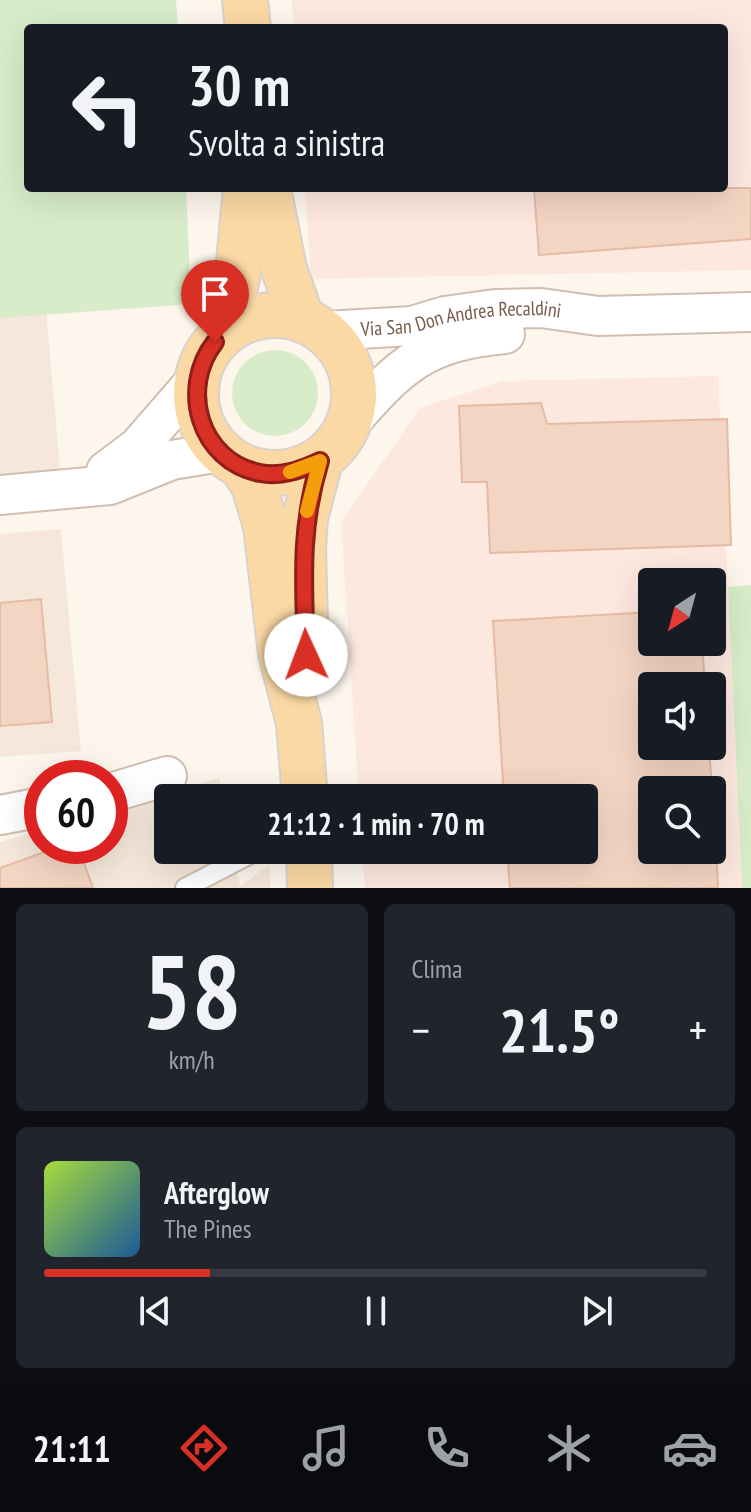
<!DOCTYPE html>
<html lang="it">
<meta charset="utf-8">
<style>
body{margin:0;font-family:"PT Sans Narrow",sans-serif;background:#20242c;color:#f1f3f6;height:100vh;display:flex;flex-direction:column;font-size:30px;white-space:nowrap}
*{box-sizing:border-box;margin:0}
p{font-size:26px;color:#9ea1a6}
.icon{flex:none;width:44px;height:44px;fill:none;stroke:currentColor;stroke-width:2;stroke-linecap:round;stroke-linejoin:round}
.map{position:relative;height:888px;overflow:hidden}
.drawer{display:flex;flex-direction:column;gap:16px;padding:16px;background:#0d0f14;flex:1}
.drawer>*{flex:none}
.banner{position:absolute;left:24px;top:24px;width:704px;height:168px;border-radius:8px;box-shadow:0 8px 32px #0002;background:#171b24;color:#f1f3f6;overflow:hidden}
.needle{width:52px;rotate:216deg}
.fabs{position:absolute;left:638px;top:568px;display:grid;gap:16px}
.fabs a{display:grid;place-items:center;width:88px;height:88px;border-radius:8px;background:#171b24;box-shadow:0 8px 32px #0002;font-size:40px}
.speed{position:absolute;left:24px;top:760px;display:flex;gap:16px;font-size:40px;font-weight:700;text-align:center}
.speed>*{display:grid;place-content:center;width:104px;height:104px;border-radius:50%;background:#171b24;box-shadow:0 8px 32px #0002;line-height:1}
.speed .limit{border:12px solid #d22;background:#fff;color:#111}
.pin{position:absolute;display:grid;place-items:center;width:68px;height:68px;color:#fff;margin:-82px -34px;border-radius:50% 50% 50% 0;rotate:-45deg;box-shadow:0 0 8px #0007}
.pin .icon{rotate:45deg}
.me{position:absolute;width:88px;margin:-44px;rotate:358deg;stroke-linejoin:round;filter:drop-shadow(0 0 6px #0008)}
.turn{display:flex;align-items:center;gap:28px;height:168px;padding:0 32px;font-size:36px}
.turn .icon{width:104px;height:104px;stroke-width:2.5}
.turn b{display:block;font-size:56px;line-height:68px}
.big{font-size:60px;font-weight:800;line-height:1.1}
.drawer .widget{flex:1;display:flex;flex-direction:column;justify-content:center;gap:12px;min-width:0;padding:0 28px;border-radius:12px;background:#20242c}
.drawer .dial{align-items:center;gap:0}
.dial b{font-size:104px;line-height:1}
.song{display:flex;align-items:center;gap:24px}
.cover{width:96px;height:96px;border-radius:12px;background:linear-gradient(135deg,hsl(80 70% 55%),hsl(210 70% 35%))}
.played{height:8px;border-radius:4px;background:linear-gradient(90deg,#d93025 25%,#363941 25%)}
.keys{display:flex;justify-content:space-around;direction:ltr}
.heat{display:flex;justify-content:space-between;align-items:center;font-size:44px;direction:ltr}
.drawer .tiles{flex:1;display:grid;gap:16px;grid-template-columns:1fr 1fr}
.widget:last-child{grid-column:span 2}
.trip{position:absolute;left:154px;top:784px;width:444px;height:80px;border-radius:8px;background:#171b24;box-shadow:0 8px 32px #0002;font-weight:800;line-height:80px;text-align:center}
.dock{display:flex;height:128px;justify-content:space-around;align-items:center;background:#090b0e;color:#9ea1a6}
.dock .icon{width:56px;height:56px}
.dock .on{color:#d93025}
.dock b{font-size:36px;color:#f1f3f6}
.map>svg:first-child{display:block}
</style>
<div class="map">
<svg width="751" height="888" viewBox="0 0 751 888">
<rect width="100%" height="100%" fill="#fdf6ec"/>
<path fill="#f5e8da" d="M46,310l14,159 -60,5v-160z
M61,529l20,222 -81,6v-223z
M219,778l4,20h-55v52h65l7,36 29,-21 2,23h-271v-46l42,-12v16h68v-36z"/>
<path fill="#fde8e0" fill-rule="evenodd" d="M292,0h459v270l-440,9 -6,-91h419v-160h-430z
M718,376l24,512h-377l-3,-38h222v-52h-225l-18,-276 79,-114 83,-27zM652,582h60v60h-60zM652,686h60v60h-60zM652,790h60v60h-60z"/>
<path fill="#d8ecc9" d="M0,0h176l2,28h-150v160h158l5,116 -191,14z
M232 393a43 43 0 1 1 86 0a43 43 0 1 1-86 0Z
M751,585v303h-9l-14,-301z"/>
<path fill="#f3d5c3" stroke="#e6bba3" stroke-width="2" d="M534,188h217v51l-212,16z
M541,403l6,21 180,-5 4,126 -241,8 -3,-71h-25l-3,-76z
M41,599l11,123 -52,4v-123z
M652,612v30h50l3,44h-53v60h57l3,44h-60v60h64l2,38h-208l-3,-38h77v-52h-80l-11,-177z
M61,846h17l15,42h-93v-20z"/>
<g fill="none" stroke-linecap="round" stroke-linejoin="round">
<defs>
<path id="service" d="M185,888l73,-38"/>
<g id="minor">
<path id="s1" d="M324,331l88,-5 33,-10 50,-7 46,-1 57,8 153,-4"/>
<path d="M349,424c51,-59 76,-83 156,-90"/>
<path d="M106,471l32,-24 59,-68"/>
<path d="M0,495l110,-10 62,-25 49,-8"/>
<path d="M110,793l57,-17"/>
<path d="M0,815l42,-8"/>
</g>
<path id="primary" d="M245,0l3,28
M268,188l16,81 18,51
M196 394a79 79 0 1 1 158 0a79 79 0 1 1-158 0Z
M225,332l13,-59 8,-85
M242,467l12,18 12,41 15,128 18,69 6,75
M306,657l-3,-109 2,-30 15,-57
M309,850l1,38"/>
</defs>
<use href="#service" stroke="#d1beb0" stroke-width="22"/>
<use href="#minor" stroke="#d1beb0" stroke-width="42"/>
<use href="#primary" stroke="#dad1cd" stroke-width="48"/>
<use href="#service" stroke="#fff" stroke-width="18"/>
<use href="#minor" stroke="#fff" stroke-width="38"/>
<use href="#primary" stroke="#fbd9a5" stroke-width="44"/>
</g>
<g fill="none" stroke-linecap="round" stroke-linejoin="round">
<defs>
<path id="route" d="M215,342c-36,46 -16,119 45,131 21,4 41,-3 60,-12 -21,69 -16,123 -14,194"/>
</defs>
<use href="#route" stroke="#8d1f18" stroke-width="20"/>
<use href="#route" stroke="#d93025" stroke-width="14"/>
<path stroke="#f59e0b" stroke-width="14" d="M290,472l30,-11 -13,50"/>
</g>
<g text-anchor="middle" stroke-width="6" stroke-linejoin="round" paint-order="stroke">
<g font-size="20" fill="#7a5c4d" stroke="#fffaf3">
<text dy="7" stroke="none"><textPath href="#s1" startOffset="138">Via San Don Andrea Recaldini</textPath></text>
</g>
</g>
</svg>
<div class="fabs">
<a><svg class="needle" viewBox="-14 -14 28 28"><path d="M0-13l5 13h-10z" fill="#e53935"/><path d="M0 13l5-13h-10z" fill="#9ea1a6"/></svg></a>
<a><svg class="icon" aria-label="sound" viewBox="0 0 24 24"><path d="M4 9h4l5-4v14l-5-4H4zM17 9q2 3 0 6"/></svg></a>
<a><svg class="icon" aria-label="search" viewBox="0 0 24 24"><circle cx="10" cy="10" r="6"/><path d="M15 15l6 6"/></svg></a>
</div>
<div class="speed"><div class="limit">60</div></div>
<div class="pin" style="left:215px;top:342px;background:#d93025"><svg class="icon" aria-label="arrive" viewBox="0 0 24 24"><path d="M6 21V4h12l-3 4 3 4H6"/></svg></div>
<svg class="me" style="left:306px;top:655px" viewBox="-20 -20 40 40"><circle r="19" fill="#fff"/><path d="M0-13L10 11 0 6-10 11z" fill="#d93025"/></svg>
<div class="trip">21:12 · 1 min · 70 m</div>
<div class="banner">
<div class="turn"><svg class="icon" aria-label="left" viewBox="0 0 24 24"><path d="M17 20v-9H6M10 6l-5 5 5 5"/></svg><div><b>30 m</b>Svolta a sinistra</div></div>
</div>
</div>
<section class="drawer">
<div class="tiles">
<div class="widget dial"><b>58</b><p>km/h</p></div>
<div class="widget"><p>Clima</p>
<div class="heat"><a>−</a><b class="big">21.5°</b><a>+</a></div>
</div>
<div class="widget">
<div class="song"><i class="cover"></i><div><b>Afterglow</b><p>The Pines</p></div></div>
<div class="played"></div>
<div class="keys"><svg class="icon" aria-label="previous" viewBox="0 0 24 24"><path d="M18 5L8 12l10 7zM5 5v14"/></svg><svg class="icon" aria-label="pause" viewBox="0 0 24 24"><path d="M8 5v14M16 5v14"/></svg><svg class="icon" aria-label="next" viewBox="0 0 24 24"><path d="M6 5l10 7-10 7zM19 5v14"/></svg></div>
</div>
</div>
</section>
<nav class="dock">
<b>21:11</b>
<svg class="icon on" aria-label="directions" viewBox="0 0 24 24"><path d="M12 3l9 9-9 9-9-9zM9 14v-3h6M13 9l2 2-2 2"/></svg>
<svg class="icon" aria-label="music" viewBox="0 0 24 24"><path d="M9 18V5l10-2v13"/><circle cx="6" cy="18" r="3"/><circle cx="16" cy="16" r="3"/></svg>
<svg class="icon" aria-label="phone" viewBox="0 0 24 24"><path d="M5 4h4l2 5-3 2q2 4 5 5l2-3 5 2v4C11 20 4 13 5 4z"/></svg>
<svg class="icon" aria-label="climate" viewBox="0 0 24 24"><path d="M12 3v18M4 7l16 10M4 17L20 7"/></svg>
<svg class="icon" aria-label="car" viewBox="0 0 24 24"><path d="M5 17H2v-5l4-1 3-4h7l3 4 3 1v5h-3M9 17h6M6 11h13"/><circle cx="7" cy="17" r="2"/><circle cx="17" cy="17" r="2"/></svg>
</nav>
